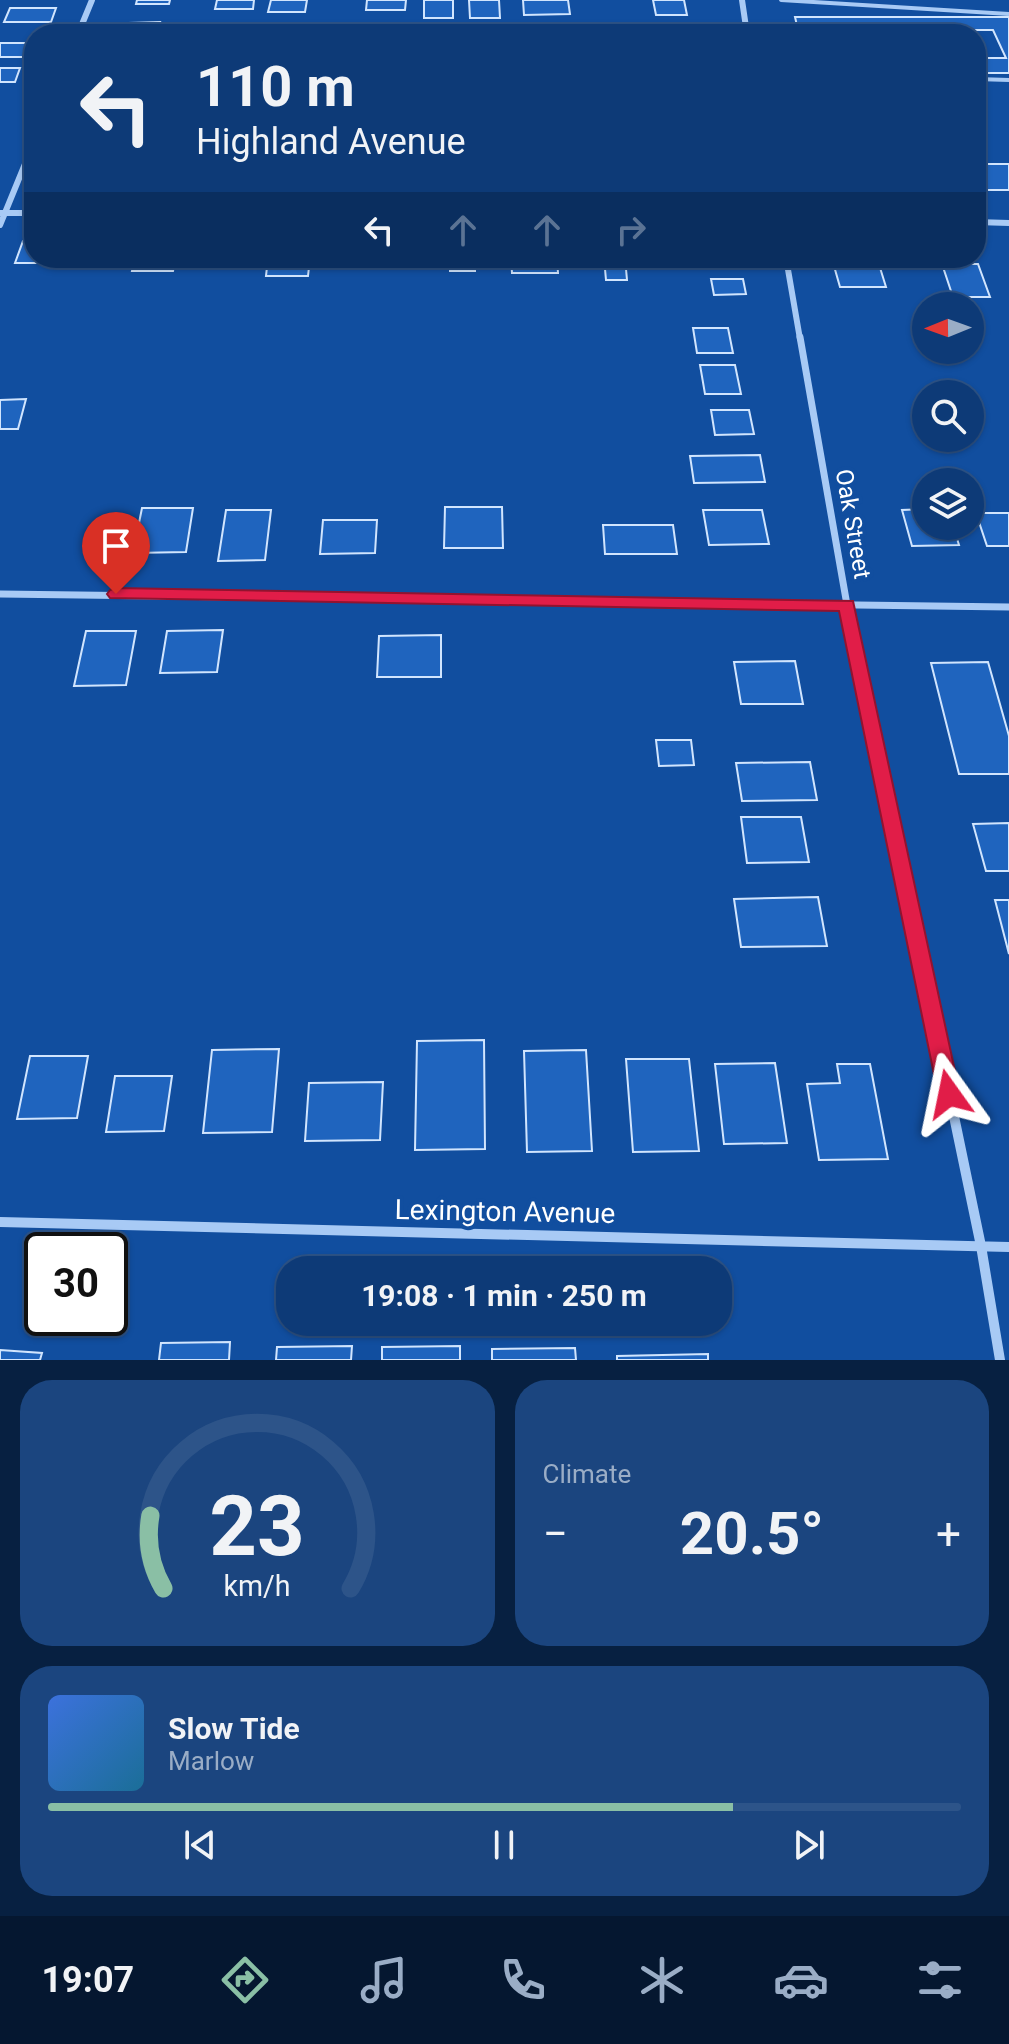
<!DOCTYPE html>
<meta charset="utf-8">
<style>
body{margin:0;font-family:Roboto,sans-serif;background:#1b457f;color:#f1f3f6;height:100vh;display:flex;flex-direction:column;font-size:30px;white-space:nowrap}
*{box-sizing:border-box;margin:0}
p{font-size:26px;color:#9aadc6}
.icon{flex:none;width:44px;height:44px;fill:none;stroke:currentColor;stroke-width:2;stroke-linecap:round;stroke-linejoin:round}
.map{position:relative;height:1360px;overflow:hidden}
.side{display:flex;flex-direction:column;gap:20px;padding:20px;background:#072041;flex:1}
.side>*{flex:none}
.top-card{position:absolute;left:24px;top:24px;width:962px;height:244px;border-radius:32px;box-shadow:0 2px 6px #0004,0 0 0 2px #2d5489;background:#0d3a77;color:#f1f3f6;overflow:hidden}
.needle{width:52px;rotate:269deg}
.controls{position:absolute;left:912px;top:292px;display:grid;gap:16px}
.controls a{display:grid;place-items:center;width:72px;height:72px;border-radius:50%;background:#0d3a77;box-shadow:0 2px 6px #0004,0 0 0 2px #2d5489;font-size:40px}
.speed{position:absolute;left:24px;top:1232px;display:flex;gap:16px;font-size:40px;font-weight:700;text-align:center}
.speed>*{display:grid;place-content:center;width:104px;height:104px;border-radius:50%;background:#0d3a77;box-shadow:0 2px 6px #0004,0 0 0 2px #2d5489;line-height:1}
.speed .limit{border:4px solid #111;border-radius:12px;background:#fff;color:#111}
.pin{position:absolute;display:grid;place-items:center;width:68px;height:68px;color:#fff;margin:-82px -34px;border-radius:50% 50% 50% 0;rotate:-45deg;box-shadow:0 0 8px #0007}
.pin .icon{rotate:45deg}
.me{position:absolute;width:88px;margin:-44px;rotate:348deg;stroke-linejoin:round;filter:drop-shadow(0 0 6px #0008)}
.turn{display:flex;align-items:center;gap:28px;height:168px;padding:0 40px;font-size:36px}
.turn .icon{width:104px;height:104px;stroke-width:2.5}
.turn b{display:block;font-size:56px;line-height:68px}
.lanes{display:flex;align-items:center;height:76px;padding:0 40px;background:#0003;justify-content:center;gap:40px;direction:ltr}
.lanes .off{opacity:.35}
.big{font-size:60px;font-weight:700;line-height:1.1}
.side .card{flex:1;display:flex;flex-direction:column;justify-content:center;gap:12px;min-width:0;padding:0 28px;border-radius:32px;background:#1b457f}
.side .dial{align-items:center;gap:0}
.dial svg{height:208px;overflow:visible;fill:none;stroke:#2d5489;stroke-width:7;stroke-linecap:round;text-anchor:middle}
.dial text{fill:#f1f3f6;stroke:none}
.song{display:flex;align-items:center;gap:24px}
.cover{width:96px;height:96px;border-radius:12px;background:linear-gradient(135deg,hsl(220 70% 55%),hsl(200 70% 35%))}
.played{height:8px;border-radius:4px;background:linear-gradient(90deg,#8abfa5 75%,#2d5489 75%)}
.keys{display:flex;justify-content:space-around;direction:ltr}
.heat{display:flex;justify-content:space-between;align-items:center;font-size:44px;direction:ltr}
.side .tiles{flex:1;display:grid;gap:20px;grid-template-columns:1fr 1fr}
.card:last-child{grid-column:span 2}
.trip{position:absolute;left:276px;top:1256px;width:456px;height:80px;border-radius:32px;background:#0d3a77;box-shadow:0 2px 6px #0004,0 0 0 2px #2d5489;font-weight:700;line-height:80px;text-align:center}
.menu{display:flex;height:128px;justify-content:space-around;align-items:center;background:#051730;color:#9aadc6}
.menu .icon{width:56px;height:56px}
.menu .active{color:#8abfa5}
.menu b{font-size:36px;color:#f1f3f6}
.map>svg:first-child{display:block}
</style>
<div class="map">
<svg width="1009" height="1360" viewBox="0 0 1009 1360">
<rect width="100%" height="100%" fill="#114e9f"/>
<path fill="#1f64be" stroke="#d1e5fe" stroke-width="2" d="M137,0h33l-1,4h-33z
M217,0h37l-1,9h-38z
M271,0h36l-2,12h-37z
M367,0h39l-1,10h-39z
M424,0h29v18h-29z
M469,0h30l1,18h-30z
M523,0h45l2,14 -46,1z
M653,0h31l3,15h-31z
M10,8h46l-5,14h-47z
M795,17h214v56h-33v-15h30l-13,-28h-195z
M160,22l-4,12h-31l4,-11z
M0,43h33l-6,14h-27z
M0,68h20l-5,14h-15z
M976,164h33v26h-25z
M23,241h11v17h26l-1,5h-44z
M70,258h54l-2,8 -54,1z
M135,258h41l-3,13h-41z
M268,258h42l-2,18h-42z
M372,258h52v11h-53z
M450,258h47v2h-22v11h-25z
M511,258h46l1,15h-46z
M583,258h42l2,22h-21l-1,-11h-21z
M645,258h38l1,10h-37z
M699,258h45l2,9h-45z
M877,258l9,29h-46l-8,-28z
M942,264h36l12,33h-37z
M711,279h32l3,15 -32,1z
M693,328h35l5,25h-36z
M700,365h35l6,29h-36z
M26,399l-8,30h-18v-29z
M711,410h38l5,24 -39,1z
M760,455l5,27 -71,1 -4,-27z
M445,507h57l1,41h-59z
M142,508h51l-7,44 -53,1z
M926,509v17h27l6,19 -47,1 -10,-36z
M226,510h45l-6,50 -47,1z
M703,510h59l7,34 -60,1z
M976,513h33v33h-22z
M323,520h54l-2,33 -55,1z
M603,525h70l4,29h-72z
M223,630l-6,42 -57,1 7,-42z
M86,631h50l-10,54 -52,1z
M441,635v42h-64l2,-41z
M795,661l8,43h-62l-7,-42z
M988,662l21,74v38h-50l-28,-111z
M656,740h35l3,25 -35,1z
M810,762l7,38 -75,1 -6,-38z
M741,817h60l8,45 -62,1z
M1009,823v48h-23l-13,-47z
M818,897l9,49 -86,1 -7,-48z
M995,900h14v54z
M484,1040l1,109 -70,1 2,-109z
M279,1049l-7,83 -69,1 9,-83z
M586,1050l6,101 -65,1 -3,-101z
M30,1056h58l-11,62 -60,1z
M626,1059h63l10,92 -66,1z
M775,1063l12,80 -63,1 -9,-80z
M837,1064h33l18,95 -69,1 -12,-76 33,-1z
M115,1076h57l-8,55 -58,1z
M383,1082l-3,58 -75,1 4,-58z
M230,1342l-1,18h-70l2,-17z
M352,1346l-1,14h-75l1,-13z
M460,1346v14h-78v-13z
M575,1348l1,12h-84v-11z
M0,1350l42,3 -2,7h-40z
M708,1354v6h-91v-4z"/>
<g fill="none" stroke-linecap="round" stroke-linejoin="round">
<path stroke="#a8caf5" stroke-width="4" d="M781,0l228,14
M976,79l33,1"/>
<path stroke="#a8caf5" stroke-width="6" d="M742,0l5,34
M78,34l14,-34
M1,213h33
M976,222l33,1
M0,225l34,-83
M786,258l14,81"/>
<path stroke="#a8caf5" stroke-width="7" d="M800,337l47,268 37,177
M0,594l1009,13"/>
<path stroke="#a8caf5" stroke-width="10" d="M884,780l97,466 19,114
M0,1222l1009,25"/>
</g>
<path fill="#e11d48" stroke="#92132f" stroke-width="2" d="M116,588l737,13 107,493 -3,6 -8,3 -8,-3 -3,-6 -99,-483 -729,-13 -3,-4 3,-4z"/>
<g text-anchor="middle" stroke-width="8" stroke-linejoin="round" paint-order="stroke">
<g font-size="24" fill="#fff" stroke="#114e9f">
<text transform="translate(853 524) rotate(80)" y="8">Oak Street</text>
</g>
<g font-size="28" fill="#fff" stroke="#114e9f">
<text transform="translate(505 1211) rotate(1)" y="10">Lexington Avenue</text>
</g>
</g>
</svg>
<div class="controls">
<a><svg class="needle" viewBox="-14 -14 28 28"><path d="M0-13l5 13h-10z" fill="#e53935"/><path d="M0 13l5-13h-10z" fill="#9aadc6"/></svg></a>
<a><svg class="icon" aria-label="search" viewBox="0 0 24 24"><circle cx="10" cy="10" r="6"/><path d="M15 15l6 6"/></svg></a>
<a><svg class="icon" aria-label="layers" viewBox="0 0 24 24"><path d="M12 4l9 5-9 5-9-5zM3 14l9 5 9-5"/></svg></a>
</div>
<div class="speed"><div class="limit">30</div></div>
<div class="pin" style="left:116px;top:594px;background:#d93025"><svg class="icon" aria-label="arrive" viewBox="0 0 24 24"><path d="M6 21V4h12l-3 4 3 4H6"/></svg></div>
<svg class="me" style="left:949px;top:1094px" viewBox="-20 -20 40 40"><path d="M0-17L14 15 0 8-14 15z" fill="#e11d48" stroke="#fff" stroke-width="4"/></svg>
<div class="trip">19:08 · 1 min · 250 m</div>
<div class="top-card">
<div class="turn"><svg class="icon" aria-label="left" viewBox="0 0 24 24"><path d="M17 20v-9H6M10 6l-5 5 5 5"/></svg><div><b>110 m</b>Highland Avenue</div></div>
<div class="lanes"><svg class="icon" aria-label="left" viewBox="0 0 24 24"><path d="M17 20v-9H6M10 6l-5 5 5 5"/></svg><svg class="icon off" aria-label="ahead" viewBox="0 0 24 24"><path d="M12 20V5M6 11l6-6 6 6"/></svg><svg class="icon off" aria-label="ahead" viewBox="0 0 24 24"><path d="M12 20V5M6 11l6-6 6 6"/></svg><svg class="icon off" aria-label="right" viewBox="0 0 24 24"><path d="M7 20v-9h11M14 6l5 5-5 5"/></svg></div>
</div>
</div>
<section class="side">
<div class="tiles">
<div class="card dial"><svg viewBox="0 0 100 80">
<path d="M14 69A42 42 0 1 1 86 69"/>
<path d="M14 69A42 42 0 0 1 9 41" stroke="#8abfa5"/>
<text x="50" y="56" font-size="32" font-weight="700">23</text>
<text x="50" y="72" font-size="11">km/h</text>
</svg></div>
<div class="card"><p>Climate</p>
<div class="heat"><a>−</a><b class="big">20.5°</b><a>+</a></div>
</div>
<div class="card">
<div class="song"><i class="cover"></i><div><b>Slow Tide</b><p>Marlow</p></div></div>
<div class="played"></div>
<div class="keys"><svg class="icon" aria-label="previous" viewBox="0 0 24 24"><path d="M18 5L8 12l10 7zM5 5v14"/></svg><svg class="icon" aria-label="pause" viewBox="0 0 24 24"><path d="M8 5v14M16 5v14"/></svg><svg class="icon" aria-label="next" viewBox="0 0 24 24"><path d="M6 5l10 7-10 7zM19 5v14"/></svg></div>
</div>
</div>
</section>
<nav class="menu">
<b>19:07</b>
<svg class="icon active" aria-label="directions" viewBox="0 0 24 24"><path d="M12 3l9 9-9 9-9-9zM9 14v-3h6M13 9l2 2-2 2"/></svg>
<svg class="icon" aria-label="music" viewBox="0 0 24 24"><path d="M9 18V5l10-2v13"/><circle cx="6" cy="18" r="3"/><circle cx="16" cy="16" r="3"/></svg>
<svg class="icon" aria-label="phone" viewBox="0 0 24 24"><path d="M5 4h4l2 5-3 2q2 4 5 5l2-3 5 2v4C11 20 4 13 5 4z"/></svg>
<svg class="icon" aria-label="climate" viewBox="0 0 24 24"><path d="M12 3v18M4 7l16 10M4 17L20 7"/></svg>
<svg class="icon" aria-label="car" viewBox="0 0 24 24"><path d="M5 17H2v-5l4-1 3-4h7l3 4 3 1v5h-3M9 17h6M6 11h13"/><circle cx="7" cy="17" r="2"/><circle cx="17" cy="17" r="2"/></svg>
<svg class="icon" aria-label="filters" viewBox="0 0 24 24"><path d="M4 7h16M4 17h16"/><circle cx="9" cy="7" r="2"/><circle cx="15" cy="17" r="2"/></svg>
</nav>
